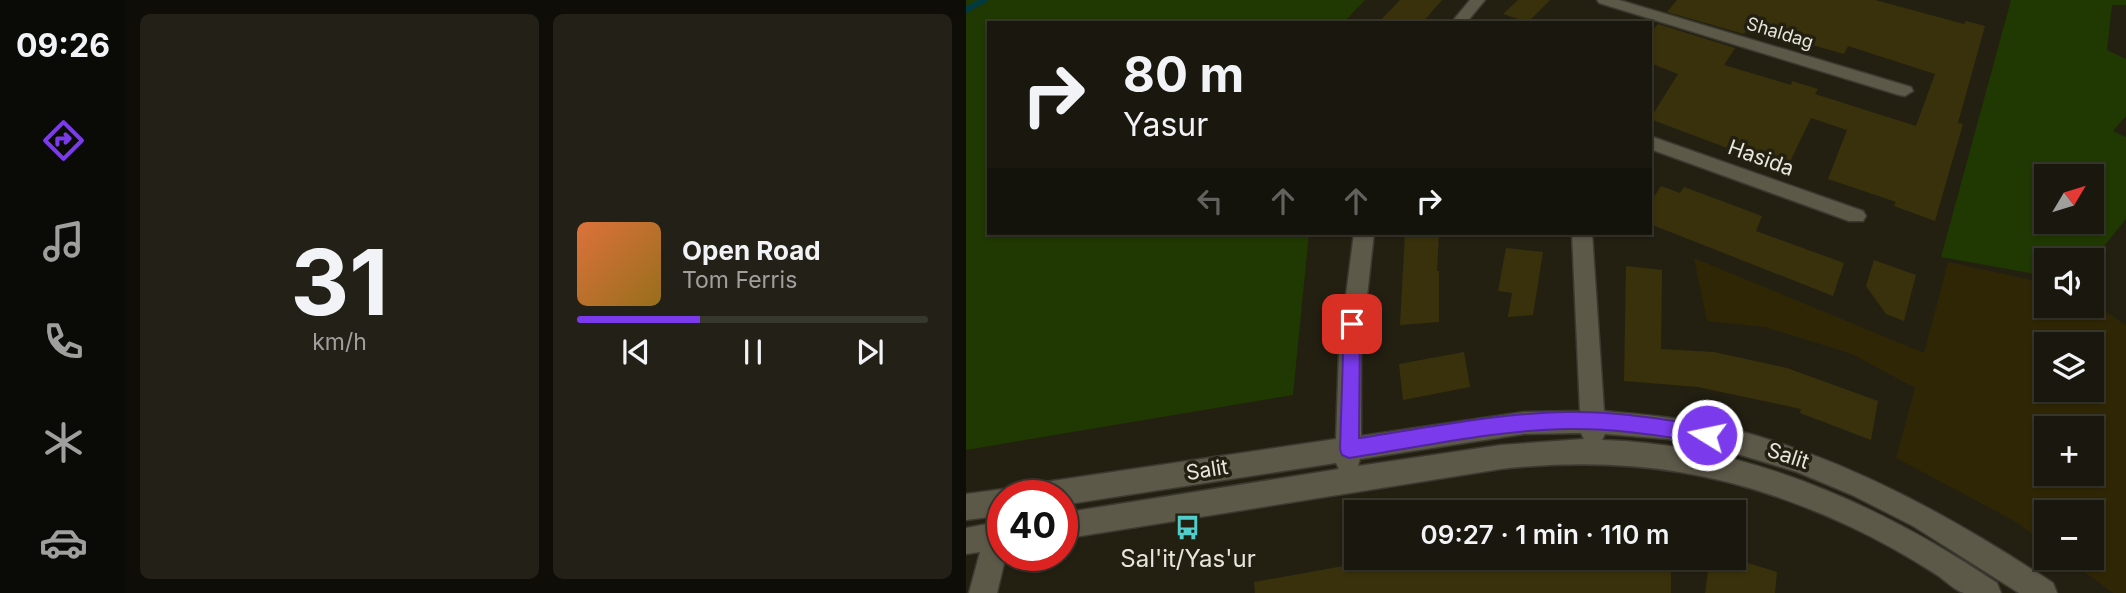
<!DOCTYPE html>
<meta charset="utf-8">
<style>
body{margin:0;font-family:Inter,sans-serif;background:#232117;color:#f1f3f6;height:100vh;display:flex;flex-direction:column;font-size:26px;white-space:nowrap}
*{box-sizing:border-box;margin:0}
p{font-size:23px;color:#9fa09e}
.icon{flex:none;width:38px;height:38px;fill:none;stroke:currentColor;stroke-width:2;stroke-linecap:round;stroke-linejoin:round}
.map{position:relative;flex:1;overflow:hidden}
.side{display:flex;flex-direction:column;gap:14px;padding:14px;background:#0e0d08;width:840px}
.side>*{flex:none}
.banner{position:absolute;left:21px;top:21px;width:665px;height:214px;border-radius:0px;box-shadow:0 2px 5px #0004,0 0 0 2px #38372e;background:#1a180e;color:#f1f3f6;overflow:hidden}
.needle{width:46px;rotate:52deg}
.controls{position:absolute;left:1068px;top:164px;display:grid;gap:14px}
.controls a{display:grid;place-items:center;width:70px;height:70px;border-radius:0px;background:#1a180e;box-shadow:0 2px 5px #0004,0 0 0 2px #38372e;font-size:35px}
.speed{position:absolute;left:21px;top:480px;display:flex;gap:14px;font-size:35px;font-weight:700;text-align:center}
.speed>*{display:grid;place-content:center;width:91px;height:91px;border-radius:50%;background:#1a180e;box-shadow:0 2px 5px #0004,0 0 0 2px #38372e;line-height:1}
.speed .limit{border:10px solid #d22;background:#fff;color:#111}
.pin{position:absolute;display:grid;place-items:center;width:60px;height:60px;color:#fff;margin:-30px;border-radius:14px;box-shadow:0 4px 10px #0006}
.me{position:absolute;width:77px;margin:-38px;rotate:280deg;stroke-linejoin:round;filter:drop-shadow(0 0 5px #0008)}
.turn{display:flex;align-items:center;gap:24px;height:147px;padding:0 21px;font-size:32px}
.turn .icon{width:91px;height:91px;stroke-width:2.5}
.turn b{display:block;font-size:49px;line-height:60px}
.lanes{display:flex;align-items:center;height:66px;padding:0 21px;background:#0003;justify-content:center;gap:35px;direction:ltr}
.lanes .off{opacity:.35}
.side .widget{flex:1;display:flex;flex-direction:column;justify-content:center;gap:10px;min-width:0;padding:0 24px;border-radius:10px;background:#232117}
.side .dial{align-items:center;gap:0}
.dial b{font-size:91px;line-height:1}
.song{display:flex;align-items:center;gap:21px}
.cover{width:84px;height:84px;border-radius:10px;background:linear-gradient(135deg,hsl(20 70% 55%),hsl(40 70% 35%))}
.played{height:7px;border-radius:4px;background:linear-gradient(90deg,#7c3aed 35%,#38372e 35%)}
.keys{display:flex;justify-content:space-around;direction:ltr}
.side .tiles{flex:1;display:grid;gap:14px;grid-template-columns:repeat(2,1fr)}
.trip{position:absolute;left:378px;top:500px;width:402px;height:70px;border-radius:0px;background:#1a180e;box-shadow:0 2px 5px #0004,0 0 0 2px #38372e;font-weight:600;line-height:70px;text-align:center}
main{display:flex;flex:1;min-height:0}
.tab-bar{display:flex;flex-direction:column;width:126px;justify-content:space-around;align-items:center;background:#0a0a06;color:#9fa09e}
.tab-bar .icon{width:49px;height:49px}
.tab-bar .current{color:#7c3aed}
.tab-bar b{font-size:32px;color:#f1f3f6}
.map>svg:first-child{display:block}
</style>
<main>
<nav class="tab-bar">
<b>09:26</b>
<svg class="icon current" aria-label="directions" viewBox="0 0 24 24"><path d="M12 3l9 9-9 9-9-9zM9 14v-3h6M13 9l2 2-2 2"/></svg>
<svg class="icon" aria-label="music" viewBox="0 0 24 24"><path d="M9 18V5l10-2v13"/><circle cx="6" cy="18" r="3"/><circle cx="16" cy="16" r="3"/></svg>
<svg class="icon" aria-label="phone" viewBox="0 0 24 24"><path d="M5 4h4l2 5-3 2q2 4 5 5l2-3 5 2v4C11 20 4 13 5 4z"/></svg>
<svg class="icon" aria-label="climate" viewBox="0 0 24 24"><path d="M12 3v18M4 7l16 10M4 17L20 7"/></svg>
<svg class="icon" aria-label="car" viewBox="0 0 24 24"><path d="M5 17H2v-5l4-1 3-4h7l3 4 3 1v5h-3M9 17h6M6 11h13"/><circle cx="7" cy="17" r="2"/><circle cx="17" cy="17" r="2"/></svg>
</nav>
<section class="side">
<div class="tiles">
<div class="widget dial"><b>31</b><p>km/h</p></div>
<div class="widget">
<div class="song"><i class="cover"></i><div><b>Open Road</b><p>Tom Ferris</p></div></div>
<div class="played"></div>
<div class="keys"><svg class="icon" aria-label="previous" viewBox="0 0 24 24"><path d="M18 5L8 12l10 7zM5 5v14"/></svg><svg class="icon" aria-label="pause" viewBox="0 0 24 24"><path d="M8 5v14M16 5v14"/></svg><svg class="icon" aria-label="next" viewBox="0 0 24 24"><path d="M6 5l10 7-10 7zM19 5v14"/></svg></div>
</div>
</div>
</section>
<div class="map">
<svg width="1160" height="593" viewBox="0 0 1160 593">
<rect width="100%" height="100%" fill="#232012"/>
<path fill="#203801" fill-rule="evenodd" d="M0,0h399l-22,23h-354v210h320l-16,162 -327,55z
M1045,0h115v5h-14l-5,45 19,9v57l-13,15 13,6v82l-35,43 -45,-1v15l-105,-19zM1080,177h45v45h-45z"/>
<path fill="#2e2605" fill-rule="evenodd" d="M728,258l230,95 24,-91 98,21v23h45v-4l35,23v268h-13l-47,-35h25v-45h-45v31l-30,-22 -120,-64 19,-70 -63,-34 -87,-27 -58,-6zM1080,345h45v45h-45zM1080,429h45v45h-45z"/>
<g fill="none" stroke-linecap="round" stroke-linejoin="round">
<path stroke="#013b41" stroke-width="6" d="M0,10l18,-10"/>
</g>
<path fill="#39310c" d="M434,0h42l-20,23h-44z
M552,0h32l-22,22 -25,-8z
M711,0h198l89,24 2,-3 19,5 -27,97 5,1 -28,97 -41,-15 2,-4 -68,-23 19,-49 -36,-12 -25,52 -136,-51 28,-45 -28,-11v-30l8,-9 77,24 -11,17 67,20 1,-4 26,8 -3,5 101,32 19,-52 -87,-28 -4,8 -95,-27 -5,7 -77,-22z
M695,186l19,7 4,-6 78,29 -6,15 88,32 -11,33 -183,-72v-21z
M439,233h34l-2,38h2v51l-39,3z
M540,248l37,4 -10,63 -25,2 4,-24 -14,-2z
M908,260l42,15 -12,46 -18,-7 -20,-28z
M660,266l36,4 -1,79 53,3 73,16 91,33 -7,39 -71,-27 1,-4 -103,-22 -74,-6z
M498,352l6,35 -67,13 -4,-36z
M422,558h283v35h-416l-1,-11z
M744,558h22l45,14 -2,21h-70z"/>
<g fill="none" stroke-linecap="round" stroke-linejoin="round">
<defs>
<path id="minor" d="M504,0h15l-19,23h-15z
M631,0h22l292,87 2,4 -8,5 -6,-1 -300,-92z
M684,136l213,75 3,5 -3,5h-14l-199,-72z
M388,233h20l-13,117v86l163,-24 56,-1 -8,-178h20l12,178c44,4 89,8 132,19 116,31 218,88 317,153l4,10h-38l-106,-67 -61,-31 -55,-23 -63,-19 -66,-14 -63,-5 -3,6c144,4 277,64 395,143l4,10c-11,0 -27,0 -37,0 -9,-2 -19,-13 -27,-18 -28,-18 -58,-35 -88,-49 -116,-54 -221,-71 -348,-57l-439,70v-26l277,-44 -3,-6 -274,42v-10h-30l4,-9 9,-4 291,-43 3,-89zM615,433l3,6 -83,6 -143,21 2,-7 164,-25z
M37,489l10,6h-10v60h3l-9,38h-28l11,-41 -14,2v-26l21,-4 2,-7 -23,3v-26z"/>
</defs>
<use href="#minor" stroke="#3c3931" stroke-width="3"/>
<use href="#minor" fill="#5c5949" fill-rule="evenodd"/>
</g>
<path fill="#7c3aed" stroke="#51269a" stroke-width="2" d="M386,318l6,2 2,4 -1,114c68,-10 139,-25 208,-26 48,-1 94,7 140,14l6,3 3,6 -3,6 -6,2c-46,-7 -92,-15 -139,-14 -73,1 -147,18 -219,29l-7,-3 -2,-6 4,-125 2,-4z"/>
<defs>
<symbol id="bus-bare" viewBox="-9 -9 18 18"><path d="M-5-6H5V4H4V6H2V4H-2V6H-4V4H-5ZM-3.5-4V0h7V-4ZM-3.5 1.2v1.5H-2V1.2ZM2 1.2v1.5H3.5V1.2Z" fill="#53cdcb" stroke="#232012" stroke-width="2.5" paint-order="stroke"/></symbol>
</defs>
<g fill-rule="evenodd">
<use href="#bus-bare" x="204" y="510" width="35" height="35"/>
</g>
<g text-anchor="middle" stroke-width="7" stroke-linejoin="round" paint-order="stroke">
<g font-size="18" fill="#e7e5dc" stroke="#232012">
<text transform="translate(814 33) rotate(17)" y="6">Shaldag</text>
</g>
<g font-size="21" fill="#e7e5dc" stroke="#232012">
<text transform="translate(795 158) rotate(20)" y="7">Hasida</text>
<text transform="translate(822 456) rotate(18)" y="7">Salit</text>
<text transform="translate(241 470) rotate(-9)" y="7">Salit</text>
</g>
<g font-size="24" fill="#e7e5dc" stroke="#232012">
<text x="222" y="567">Sal'it/Yas'ur</text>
</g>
</g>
</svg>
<div class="controls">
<a><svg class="needle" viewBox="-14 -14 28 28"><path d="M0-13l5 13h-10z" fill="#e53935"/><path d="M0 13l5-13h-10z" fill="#9fa09e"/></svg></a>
<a><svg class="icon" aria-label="sound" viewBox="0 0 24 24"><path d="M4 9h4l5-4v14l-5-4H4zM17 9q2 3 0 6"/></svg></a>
<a><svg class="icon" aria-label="layers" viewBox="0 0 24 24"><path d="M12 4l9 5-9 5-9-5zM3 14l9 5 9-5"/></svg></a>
<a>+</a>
<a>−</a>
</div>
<div class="speed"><div class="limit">40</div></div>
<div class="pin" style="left:386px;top:324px;background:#d93025"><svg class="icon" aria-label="arrive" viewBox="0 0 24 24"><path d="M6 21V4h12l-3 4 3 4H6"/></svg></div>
<svg class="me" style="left:741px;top:435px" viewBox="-20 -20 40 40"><circle r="17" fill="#7c3aed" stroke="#fff" stroke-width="3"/><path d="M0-11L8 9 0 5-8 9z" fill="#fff"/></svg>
<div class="trip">09:27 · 1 min · 110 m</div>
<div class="banner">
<div class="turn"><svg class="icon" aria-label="right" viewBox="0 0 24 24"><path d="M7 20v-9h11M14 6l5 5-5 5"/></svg><div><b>80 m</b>Yasur</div></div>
<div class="lanes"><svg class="icon off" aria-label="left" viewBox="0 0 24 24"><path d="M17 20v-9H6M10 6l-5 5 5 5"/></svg><svg class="icon off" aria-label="ahead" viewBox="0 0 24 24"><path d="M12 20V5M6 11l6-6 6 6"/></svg><svg class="icon off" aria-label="ahead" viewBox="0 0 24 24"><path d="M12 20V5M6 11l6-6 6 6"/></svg><svg class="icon" aria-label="right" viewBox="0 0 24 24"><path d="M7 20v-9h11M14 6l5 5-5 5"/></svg></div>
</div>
</div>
</main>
